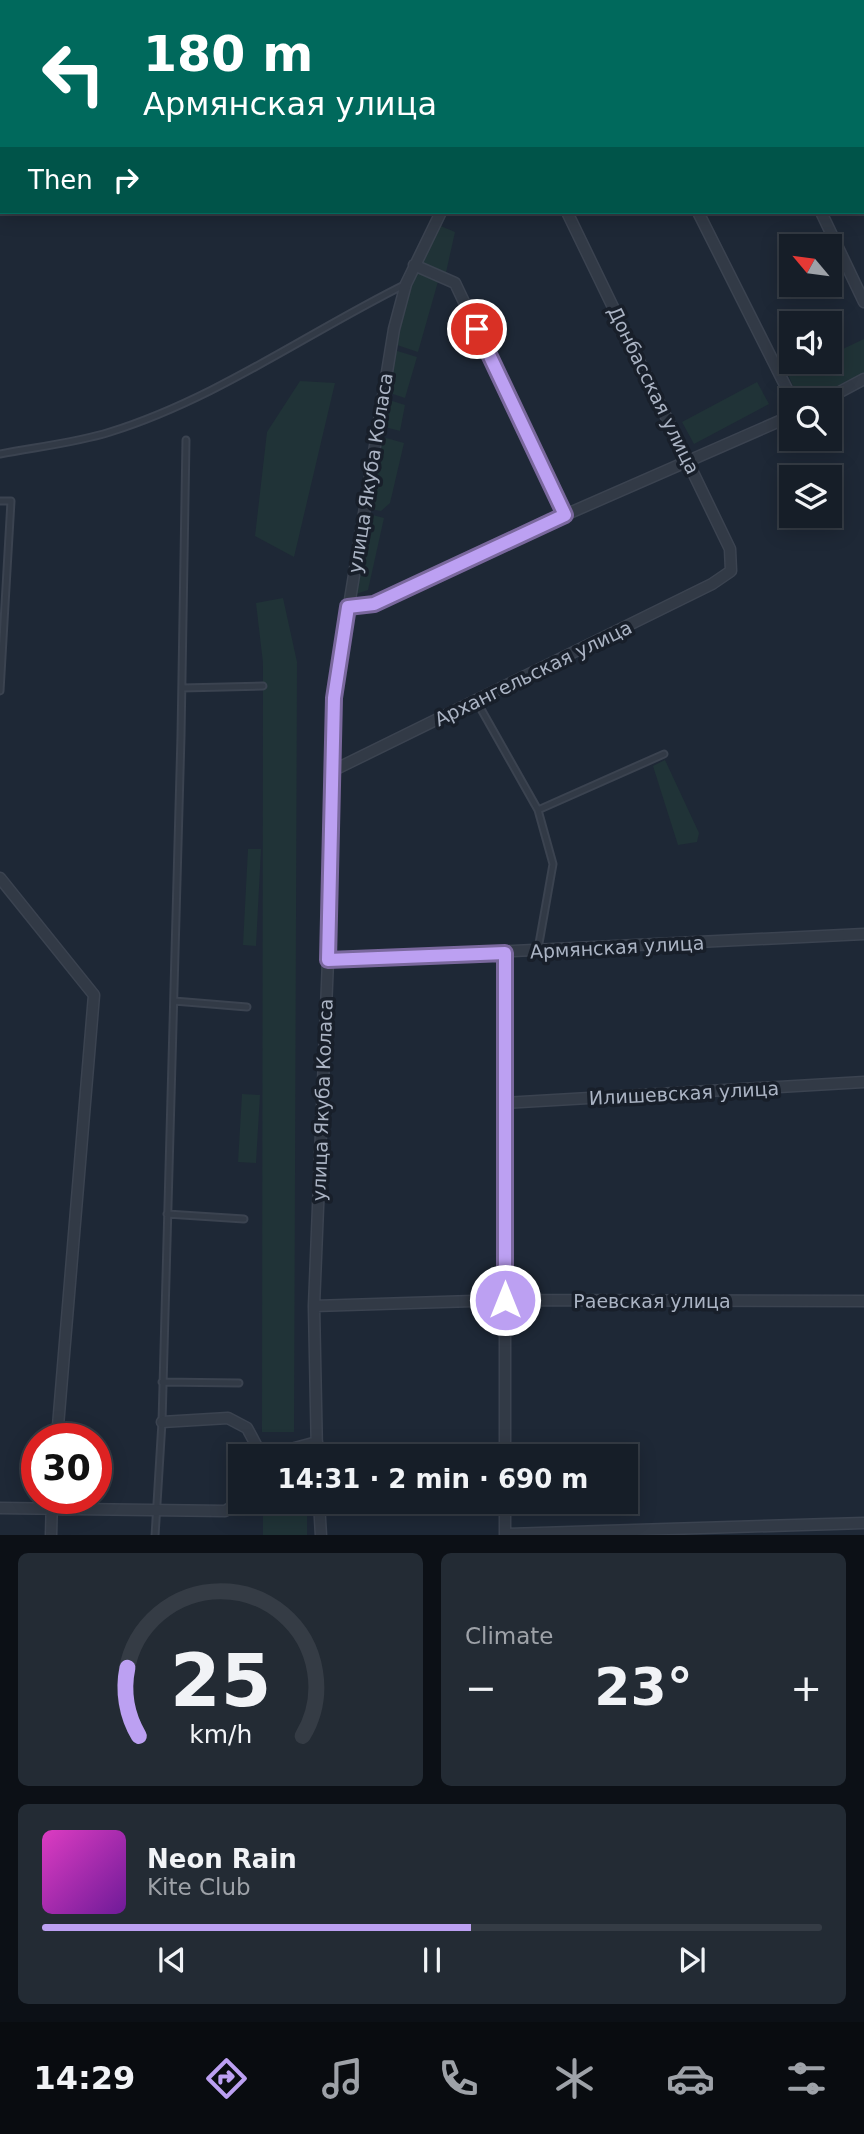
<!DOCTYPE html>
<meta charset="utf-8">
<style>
body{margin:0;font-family:"DejaVu Sans",sans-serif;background:#232b34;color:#f1f3f6;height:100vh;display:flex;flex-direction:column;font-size:26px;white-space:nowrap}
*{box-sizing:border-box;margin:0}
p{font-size:23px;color:#9ea2a8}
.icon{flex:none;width:38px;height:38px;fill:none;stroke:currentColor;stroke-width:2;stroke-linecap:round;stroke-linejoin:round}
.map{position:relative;height:1535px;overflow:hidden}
.drawer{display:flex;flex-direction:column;gap:18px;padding:18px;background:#0c1016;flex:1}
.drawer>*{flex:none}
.hud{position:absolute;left:0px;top:0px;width:864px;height:214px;box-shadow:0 4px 18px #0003,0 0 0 2px #353c45;background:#00695c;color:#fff;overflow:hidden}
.needle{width:46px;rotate:299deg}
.fabs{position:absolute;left:779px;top:234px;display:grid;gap:14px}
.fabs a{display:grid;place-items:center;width:63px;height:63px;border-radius:0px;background:#161e28;box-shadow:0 4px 18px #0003,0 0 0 2px #353c45;font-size:35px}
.speed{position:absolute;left:21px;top:1423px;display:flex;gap:14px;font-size:35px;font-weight:700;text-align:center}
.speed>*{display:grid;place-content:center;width:91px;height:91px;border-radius:50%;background:#161e28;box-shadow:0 4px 18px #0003,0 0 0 2px #353c45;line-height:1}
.speed .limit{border:10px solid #d22;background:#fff;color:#111}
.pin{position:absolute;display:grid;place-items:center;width:60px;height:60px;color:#fff;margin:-30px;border:4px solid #fff;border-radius:50%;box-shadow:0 2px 7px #0007}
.me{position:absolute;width:77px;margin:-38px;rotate:0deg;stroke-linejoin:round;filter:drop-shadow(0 0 5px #0008)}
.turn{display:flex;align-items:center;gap:24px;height:147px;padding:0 28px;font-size:32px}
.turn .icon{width:91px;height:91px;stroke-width:2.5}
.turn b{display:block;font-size:49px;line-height:60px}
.then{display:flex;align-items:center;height:66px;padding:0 28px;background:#0003;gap:14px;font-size:26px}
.big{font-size:52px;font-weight:700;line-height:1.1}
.drawer .card{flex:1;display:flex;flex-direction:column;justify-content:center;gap:10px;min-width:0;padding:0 24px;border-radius:10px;background:#232b34}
.drawer .dial{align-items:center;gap:0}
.dial svg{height:182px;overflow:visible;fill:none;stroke:#353c45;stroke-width:7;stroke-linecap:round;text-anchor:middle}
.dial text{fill:#f1f3f6;stroke:none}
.song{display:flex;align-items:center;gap:21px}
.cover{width:84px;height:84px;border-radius:10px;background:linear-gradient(135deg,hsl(310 70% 55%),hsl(280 70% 35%))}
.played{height:7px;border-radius:4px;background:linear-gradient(90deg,#bca0f2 55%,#353c45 55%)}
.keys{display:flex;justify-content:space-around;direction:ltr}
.heat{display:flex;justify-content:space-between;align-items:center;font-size:38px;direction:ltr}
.drawer .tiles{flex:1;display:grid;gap:18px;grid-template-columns:1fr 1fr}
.card:last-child{grid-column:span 2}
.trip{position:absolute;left:228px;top:1444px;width:410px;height:70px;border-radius:0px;background:#161e28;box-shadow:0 4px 18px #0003,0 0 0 2px #353c45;font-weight:700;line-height:70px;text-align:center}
.dock{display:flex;height:112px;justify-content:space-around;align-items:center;background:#090c10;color:#9ea2a8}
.dock .icon{width:49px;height:49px}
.dock .current{color:#bca0f2}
.dock b{font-size:32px;color:#f1f3f6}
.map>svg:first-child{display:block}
</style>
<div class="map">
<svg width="864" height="1536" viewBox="0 0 864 1536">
<rect width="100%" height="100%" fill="#1e2836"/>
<path fill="#203337" d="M436,224l19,8 -10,45 -28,-12z
M415,268l24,10 -21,74 -24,-8z
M864,339v37l-47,25h-18l-11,-27 25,-12h17v-7z
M394,350l23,7 -12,41 -18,-6z
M300,381l35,2 -41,174 -39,-21 12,-104z
M757,382l12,22 -75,40 -12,-22z
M386,399l19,6 -5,26 -19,-5z
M379,436l25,7 -14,60 -9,8 -15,-3z
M365,513l19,5 -16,72 -15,5z
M283,598l14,64 -3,770h-32l1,-769 -7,-60z
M665,760l34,73 -2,9 -19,3 -25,-79z
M248,849h13l-5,97 -13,-1z
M242,1094l18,1 -4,68 -18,-1z
M263,1502h44v33h-44z"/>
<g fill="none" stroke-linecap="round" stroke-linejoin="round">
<defs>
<path id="lane" d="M462,0l1,2
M477,2v-2
M0,454c36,-7 75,-11 110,-22 106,-33 197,-99 296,-148
M0,501h11l-11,190
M182,688l81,-2
M477,702l61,108
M538,949l15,-85 -15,-54 126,-56
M174,1001l73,6
M167,1214l77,5
M162,1382l77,1
M155,1536l7,-114 19,-686 5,-296"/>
<path id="street" d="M284,0v2
M387,0v2
M717,0l1,2
M531,2v-2
M863,150l1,-1
M698,212l95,189
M821,212l43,90
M414,265l41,18 110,232
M823,401l41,-22
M348,607l26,-3 191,-89 226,-99
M332,771l380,-187 19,-13 -1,-22 -163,-337
M0,878l94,117 -37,443
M505,953v503
M328,960l536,-26
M505,1103l359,-21
M314,1306l191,-6 359,1
M162,1422l66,-4 19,10 15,28
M265,1456l52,-14
M317,1456l-3,-150 14,-346 6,-262 60,-369 12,-45 35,-72
M319,1502l2,34
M505,1502v34
M0,1508l225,3 15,-9
M505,1534l359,-11
M51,1536l1,-38"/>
<path id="secondary" d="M847,0l1,2
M863,34l1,3"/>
</defs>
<use href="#lane" stroke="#3b4350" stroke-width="9"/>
<use href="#street" stroke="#3b4350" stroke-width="13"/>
<use href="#secondary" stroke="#3b4350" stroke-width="18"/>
<use href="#lane" stroke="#323a46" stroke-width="5"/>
<use href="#street" stroke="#323a46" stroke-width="10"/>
<use href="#secondary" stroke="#404959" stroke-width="14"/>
</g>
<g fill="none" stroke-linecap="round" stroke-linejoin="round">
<defs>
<path id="route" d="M477,329l88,186 -191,89 -26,3 -14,91 -6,262 177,-7v347"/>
</defs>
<use href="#route" stroke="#7a689d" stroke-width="18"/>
<use href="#route" stroke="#bca0f2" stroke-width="12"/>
</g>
<g text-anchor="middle" stroke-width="7" stroke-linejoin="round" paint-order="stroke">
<g font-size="19" fill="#abb4c4" stroke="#181f2a">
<text transform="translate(654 390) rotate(64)" y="7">Донбасская улица</text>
<text transform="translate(370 473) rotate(-81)" y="7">улица Якуба Коласа</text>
<text transform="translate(533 673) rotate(-26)" y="7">Архангельская улица</text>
<text transform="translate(617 947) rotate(-3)" y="7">Армянская улица</text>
<text transform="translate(684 1093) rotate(-3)" y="7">Илишевская улица</text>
<text transform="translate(322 1100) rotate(-88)" y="7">улица Якуба Коласа</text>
<text x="652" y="1308">Раевская улица</text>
</g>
</g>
</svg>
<div class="fabs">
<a><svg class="needle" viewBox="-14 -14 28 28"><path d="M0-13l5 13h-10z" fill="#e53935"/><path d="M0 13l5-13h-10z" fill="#9ea2a8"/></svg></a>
<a><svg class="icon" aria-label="sound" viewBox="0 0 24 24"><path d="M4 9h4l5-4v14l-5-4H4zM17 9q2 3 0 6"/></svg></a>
<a><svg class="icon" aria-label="search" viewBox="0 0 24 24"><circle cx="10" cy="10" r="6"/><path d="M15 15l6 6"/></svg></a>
<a><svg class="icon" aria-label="layers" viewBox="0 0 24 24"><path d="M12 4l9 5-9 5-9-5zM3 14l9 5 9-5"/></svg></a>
</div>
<div class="speed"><div class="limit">30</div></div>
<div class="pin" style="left:477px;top:329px;background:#d93025"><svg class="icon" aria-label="arrive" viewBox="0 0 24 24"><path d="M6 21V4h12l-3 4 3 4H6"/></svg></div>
<svg class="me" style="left:505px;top:1300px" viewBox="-20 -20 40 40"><circle r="17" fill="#bca0f2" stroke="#fff" stroke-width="3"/><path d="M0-11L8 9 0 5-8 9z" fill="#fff"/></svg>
<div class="trip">14:31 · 2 min · 690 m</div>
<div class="hud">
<div class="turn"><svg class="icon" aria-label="left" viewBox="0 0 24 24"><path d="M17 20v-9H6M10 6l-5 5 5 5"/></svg><div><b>180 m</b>Армянская улица</div></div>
<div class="then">Then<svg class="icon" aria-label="right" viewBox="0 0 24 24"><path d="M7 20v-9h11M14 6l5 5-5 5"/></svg></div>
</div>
</div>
<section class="drawer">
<div class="tiles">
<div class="card dial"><svg viewBox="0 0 100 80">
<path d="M14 69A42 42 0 1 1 86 69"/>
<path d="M14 69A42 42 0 0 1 9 39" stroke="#bca0f2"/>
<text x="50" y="56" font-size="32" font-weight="700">25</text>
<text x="50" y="72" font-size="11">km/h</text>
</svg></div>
<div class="card"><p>Climate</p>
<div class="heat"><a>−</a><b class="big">23°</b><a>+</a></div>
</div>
<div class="card">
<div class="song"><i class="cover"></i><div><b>Neon Rain</b><p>Kite Club</p></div></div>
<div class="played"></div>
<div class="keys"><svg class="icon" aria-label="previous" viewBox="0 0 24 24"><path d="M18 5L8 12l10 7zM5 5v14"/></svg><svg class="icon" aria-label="pause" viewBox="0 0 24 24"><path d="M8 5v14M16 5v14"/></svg><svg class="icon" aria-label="next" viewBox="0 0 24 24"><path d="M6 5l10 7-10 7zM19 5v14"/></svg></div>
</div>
</div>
</section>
<nav class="dock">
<b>14:29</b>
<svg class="icon current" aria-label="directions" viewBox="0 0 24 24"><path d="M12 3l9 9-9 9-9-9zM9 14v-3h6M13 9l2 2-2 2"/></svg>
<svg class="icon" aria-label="music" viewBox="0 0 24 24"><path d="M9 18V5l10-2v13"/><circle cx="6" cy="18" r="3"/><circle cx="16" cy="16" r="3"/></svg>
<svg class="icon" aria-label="phone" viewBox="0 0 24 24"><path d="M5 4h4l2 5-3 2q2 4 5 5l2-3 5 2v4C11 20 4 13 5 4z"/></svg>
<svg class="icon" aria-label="climate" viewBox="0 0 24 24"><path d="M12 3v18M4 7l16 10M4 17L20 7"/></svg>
<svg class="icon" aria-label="car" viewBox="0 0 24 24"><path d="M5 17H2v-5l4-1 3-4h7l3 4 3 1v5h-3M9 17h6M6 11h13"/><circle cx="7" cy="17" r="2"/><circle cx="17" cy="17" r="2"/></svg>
<svg class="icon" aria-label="filters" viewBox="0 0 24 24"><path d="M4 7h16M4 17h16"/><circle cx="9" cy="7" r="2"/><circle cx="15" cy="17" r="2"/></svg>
</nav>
